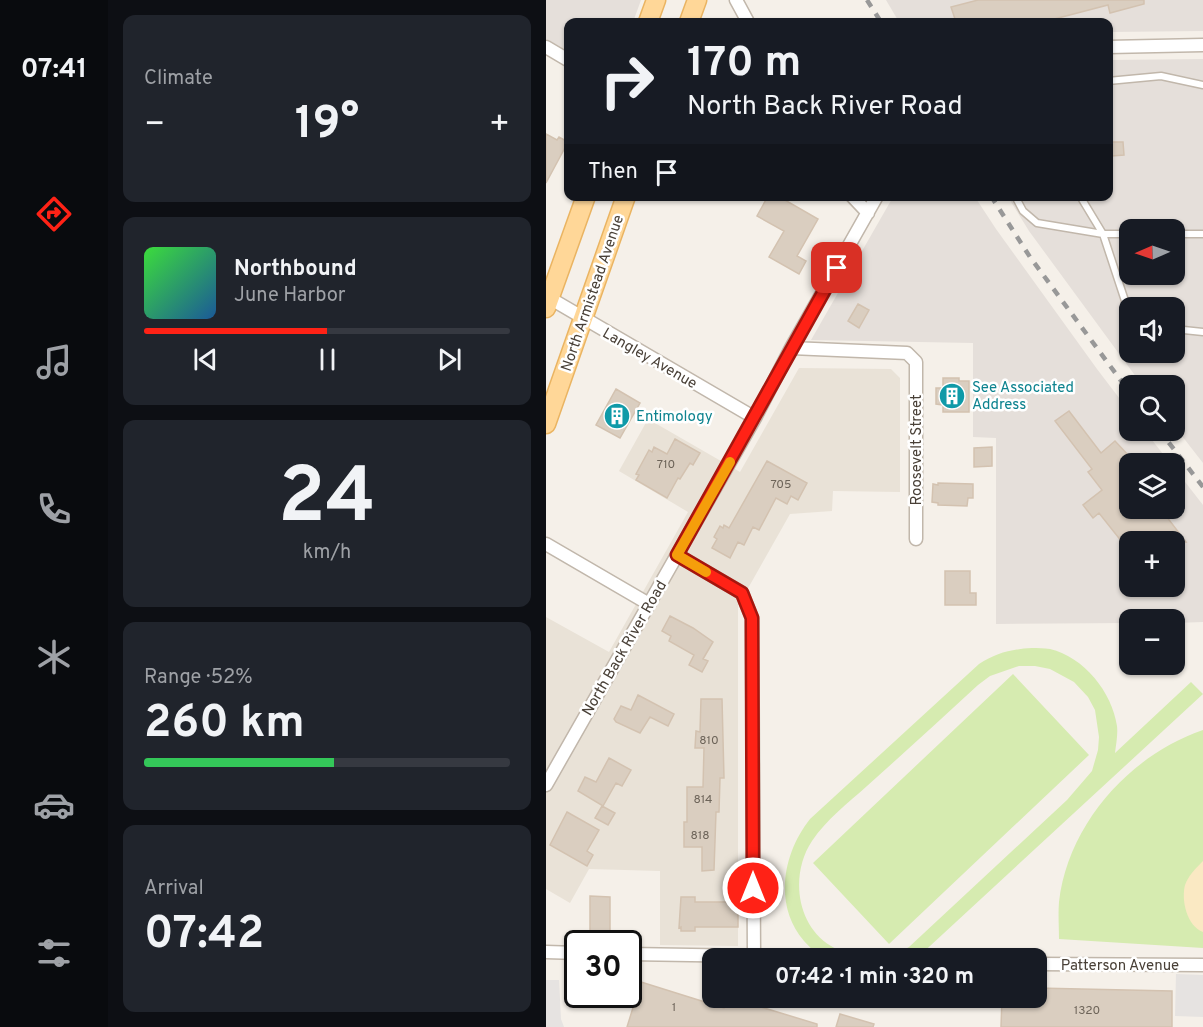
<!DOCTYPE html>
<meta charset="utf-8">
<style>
body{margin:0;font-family:Overpass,sans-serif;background:#20242c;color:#f1f3f6;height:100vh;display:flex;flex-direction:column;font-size:22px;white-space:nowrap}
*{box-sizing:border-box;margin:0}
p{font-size:20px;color:#9ea1a6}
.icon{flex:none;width:33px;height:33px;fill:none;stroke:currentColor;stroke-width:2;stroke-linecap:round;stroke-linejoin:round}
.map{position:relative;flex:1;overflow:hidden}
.sheet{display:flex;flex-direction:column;gap:15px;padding:15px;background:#0d0f14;width:438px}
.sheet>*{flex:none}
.hud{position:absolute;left:18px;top:18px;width:549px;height:183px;border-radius:12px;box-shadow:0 2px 4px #0004;background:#171b24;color:#f1f3f6;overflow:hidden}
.needle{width:39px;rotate:268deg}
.controls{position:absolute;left:573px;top:219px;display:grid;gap:12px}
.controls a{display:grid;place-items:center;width:66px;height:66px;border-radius:12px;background:#171b24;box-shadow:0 2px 4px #0004;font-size:30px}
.speed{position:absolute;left:18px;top:930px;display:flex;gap:12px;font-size:30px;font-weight:700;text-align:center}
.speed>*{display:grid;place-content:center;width:78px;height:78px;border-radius:50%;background:#171b24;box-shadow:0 2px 4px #0004;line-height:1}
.speed .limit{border:3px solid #111;border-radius:9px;background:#fff;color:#111}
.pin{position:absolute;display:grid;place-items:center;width:51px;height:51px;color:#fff;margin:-26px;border-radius:12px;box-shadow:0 3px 9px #0006}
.me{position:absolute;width:66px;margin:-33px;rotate:0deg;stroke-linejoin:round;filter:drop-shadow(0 0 4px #0008)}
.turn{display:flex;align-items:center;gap:21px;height:126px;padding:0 24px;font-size:27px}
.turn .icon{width:78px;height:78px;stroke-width:2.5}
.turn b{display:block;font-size:42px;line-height:51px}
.then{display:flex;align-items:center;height:57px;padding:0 24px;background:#0003;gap:12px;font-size:22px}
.big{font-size:45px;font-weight:700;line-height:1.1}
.sheet .tile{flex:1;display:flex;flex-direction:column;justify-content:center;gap:9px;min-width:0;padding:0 21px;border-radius:12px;background:#20242c}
.sheet .dial{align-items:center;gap:0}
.dial b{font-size:78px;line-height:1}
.song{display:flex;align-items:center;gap:18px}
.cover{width:72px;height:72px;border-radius:9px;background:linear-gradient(135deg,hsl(120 70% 55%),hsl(210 70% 35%))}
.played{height:6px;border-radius:3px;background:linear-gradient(90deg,#ff2216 50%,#363941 50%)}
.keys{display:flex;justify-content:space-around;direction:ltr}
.heat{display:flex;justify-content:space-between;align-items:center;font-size:33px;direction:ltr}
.charge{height:9px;border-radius:4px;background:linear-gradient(90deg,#34c759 52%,#363941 0)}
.trip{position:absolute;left:156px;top:948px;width:345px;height:60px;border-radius:12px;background:#171b24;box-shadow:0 2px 4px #0004;font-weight:700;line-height:60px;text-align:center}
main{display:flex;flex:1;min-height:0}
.tabs{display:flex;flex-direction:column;width:108px;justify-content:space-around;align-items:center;background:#090b0e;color:#9ea1a6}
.tabs .icon{width:42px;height:42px}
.tabs .selected{color:#ff2216}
.tabs b{font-size:27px;color:#f1f3f6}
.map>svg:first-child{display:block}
</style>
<main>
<nav class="tabs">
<b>07:41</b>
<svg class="icon selected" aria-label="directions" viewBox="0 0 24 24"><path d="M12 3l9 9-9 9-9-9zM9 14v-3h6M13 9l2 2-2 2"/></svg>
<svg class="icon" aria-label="music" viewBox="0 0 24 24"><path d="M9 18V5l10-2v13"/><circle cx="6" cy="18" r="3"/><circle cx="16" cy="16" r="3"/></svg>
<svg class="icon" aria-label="phone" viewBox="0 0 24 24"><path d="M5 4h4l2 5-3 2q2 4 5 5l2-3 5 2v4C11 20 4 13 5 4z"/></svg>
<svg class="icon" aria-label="climate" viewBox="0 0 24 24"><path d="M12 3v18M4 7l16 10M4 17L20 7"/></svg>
<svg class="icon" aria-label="car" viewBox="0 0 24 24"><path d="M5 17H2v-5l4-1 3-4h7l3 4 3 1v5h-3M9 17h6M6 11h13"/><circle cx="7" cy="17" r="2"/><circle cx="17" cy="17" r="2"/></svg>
<svg class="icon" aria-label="filters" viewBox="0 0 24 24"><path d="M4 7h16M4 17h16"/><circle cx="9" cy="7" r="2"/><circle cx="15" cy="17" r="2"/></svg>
</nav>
<section class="sheet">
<div class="tile"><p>Climate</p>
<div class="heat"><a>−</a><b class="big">19°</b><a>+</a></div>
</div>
<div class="tile">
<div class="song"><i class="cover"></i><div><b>Northbound</b><p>June Harbor</p></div></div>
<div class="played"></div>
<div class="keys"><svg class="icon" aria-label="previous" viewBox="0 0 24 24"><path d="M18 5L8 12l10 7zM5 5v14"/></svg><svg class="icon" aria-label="pause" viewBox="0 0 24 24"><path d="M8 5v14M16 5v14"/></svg><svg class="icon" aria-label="next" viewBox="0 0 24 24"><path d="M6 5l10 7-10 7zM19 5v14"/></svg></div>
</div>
<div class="tile dial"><b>24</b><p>km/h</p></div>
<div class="tile"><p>Range · 52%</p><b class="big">260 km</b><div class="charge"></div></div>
<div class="tile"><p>Arrival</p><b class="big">07:42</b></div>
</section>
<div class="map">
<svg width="657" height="1027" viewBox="0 0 657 1027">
<rect width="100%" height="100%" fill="#f5f0e9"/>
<path fill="#e9e2d7" d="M253,368l92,1 9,9v114l-67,-1 -1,20 -42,3 -52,92v340l-78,-1v-74l-71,-2 -19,34 -24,-14v-272l63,35 79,-140 -69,-41 29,-52 92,53z"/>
<path fill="#e5dfda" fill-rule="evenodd" d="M0,0h95l-8,22h-65v29l-22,-12z
M340,0h317v31l-94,1 -1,-10h-209z
M657,59v404l-28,-36 -1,-41 -32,-1 -113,-154 -21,-34 100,-1 1,-136zM584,230h44v44h-44zM584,308h44v44h-44z
M347,197h82l21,32 101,140 32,42 1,19 15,1 25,32 -40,1v44h44l1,-39 28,36v117l-28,1 -1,-3h-44l-1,3 -133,1v-186l-23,-1v-94l-162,-3zM584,542h44v44h-44z"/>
<path fill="#d6ebb0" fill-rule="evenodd" d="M486,648c6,0 12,0 18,1 34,8 62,43 67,77 1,9 -1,18 -2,27l76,-71 12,12 -286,264c-23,1 -46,0 -69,0 -6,0 -16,2 -23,0 -7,-1 -15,-11 -21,-17 -31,-36 -21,-88 6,-122l169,-155c17,-11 33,-15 53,-16zM473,666h16l15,3 24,13 14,15 7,13 4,27 -1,13 -6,21 -25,29 -158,147c-25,14 -53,14 -78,-1 -35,-21 -41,-72 -19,-105 14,-21 36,-38 55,-55 37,-33 74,-67 111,-101l12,-9z
M467,674l76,81 -200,189 -76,-81z
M657,730v218l-144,-9c0,-12 -1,-25 0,-37 9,-78 71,-147 144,-172z"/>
<path fill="#fae9c3" d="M657,861v71c-16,-6 -22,-31 -18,-47 3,-9 11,-17 18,-24z"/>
<path fill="#e6e3e1" d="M630,974l27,1v42l-28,-1z
M0,980h13l2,39 3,8h-18z"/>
<path fill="#dacec0" stroke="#d3c2b0" stroke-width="1.5" d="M432,0h166v4l-34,9 -2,-8 -65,17h-87l-5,-15z
M0,134l11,6 2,-3 9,5 -22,41z
M565,142h12l1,13 -12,1z
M222,196h10l40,23 -21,37 9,5 -7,13 -30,-17 15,-26 -27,-15z
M312,304l11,6 -10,18 -11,-7z
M397,378h16v3h10v31h-26v-7l-7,-1v-16h7z
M70,389l24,14 -20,35 -24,-13z
M523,411l32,42 14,-12 15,16v51h30l26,34h-64l-23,-29 -6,5 -10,-13 19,-15 -14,-18 4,-3 -37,-48z
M129,439l25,14 -7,12 -3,-2 -10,16 -2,-1 -11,20 -31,-18 3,-5 -3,-1 13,-24 3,2 2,-5 13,7z
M446,447v19l-18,1v-19z
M221,461l40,22 -9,17 -7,-4 -4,8 -11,-6 -17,32 -6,-3 -9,18 -6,-3 -8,16 -18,-10 5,-9 -3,-2 6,-11 3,2 1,-3 5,3z
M392,483l35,1v14h-5l-1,8 -29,-1v-2l-6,-1 1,-18 5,1z
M399,571h25v22h6v12h-31z
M124,616l23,12 20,14 -10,17 5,2 -6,11 -13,-7 5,-10 -25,-14 2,-5 -9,-5z
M92,695l36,19 -6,12 -18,-9 -10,16 -24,-11 -2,-3 7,-13 10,4z
M155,699h21l2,79h-4l-1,34h-3l-2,58 -12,1v-24h-18v-25h3v-35h16l1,-39h-9l1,-17 4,1z
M63,758l22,12 -9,16 -6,-3 -13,23 -25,-15 7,-14 11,5z
M56,806l13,7 -7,12 -13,-7z
M21,812l32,18 -12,21 6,4 -6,11 -37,-21z
M44,896l20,1v35h-20z
M135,897h14v5h36v7h7v18h-43v4h-14v-4l-2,1z
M95,982l83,26 3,-10h4l86,26v3h-190z
M490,988l136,3v36h-171l1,-29h34z
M294,1014l34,10 -1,3h-37z"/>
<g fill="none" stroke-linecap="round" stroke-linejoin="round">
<defs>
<path id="service" d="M562,81l53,-5 42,9
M469,196l8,15 14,12 66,11
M534,196l23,38
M584,234h-27l27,82
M628,234h29
M628,329l29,3"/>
<path id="minor" d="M190,0l12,22
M0,47l22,13
M562,47l95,-2
M306,196l16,17
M0,296l209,122
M245,348l116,5 9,9v177
M0,544l103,60
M0,785l209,-367 36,-70 86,-152
M0,952l32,1
M82,954l126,2 -2,-338 -10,-25 -65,-38
M490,964l167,1"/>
<path id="primary" d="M102,22l8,-22
M143,22l8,-22
M0,308l40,-112
M0,424l80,-228"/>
</defs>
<use href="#service" stroke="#c1b7ab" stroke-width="9"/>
<use href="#minor" stroke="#c1b7ab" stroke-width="15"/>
<use href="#primary" stroke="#eab462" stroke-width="21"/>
<use href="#service" stroke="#fff" stroke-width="6"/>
<use href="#minor" stroke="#fff" stroke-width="12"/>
<use href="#primary" stroke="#ffd798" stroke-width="18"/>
<path stroke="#989898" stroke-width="4.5" stroke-dasharray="8 8" stroke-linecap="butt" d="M321,0l14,22
M445,196l39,61 100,136
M613,430l44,57"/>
</g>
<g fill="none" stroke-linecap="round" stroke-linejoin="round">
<defs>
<path id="route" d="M207,888l-1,-270 -10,-25 -65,-38 160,-287"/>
</defs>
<use href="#route" stroke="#a6160e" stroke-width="15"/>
<use href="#route" stroke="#ff2216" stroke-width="10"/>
<path stroke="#f59e0b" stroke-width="10" d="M160,572l-29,-17 53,-93"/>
</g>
<defs>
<symbol id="building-disc" viewBox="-11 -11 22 22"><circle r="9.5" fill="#0f9aa8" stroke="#fff"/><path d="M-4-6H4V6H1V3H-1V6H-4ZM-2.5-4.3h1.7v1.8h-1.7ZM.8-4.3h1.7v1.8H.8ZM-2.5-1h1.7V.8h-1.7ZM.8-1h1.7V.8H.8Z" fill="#fff"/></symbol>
</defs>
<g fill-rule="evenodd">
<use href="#building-disc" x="391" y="381" width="30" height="30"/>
<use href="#building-disc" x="56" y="401" width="30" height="30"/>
</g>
<g text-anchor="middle" stroke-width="5" stroke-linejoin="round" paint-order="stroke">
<g font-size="12" fill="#6d6459">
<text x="120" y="468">710</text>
<text x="235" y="488">705</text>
<text x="163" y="744">810</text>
<text x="157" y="803">814</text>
<text x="154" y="839">818</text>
<text x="128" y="1011">1</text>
<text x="541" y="1014">1320</text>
</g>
<g font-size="15" fill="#494037" stroke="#fff">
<text transform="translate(46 293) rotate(-71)" y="5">North Armistead Avenue</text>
<text transform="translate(104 358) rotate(30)" y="5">Langley Avenue</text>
<text transform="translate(370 450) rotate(-90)" y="5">Roosevelt Street</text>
<text transform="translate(78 648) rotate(-60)" y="5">North Back River Road</text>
<text x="574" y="970">Patterson Avenue</text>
</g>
<g font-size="15" fill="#0d838f" stroke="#fff" text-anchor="start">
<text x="426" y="392">See Associated<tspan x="426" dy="17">Address</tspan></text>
<text x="90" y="421">Entimology</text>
</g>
</g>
</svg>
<div class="controls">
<a><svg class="needle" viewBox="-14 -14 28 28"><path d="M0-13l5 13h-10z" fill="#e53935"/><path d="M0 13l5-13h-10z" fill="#9ea1a6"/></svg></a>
<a><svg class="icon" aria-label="sound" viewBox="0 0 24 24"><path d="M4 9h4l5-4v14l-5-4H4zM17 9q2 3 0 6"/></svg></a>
<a><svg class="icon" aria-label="search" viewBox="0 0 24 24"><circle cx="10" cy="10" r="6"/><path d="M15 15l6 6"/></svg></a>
<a><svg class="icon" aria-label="layers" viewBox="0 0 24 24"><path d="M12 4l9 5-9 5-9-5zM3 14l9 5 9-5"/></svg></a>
<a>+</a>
<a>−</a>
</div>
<div class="speed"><div class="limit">30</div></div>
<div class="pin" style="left:291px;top:268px;background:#d93025"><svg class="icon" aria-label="arrive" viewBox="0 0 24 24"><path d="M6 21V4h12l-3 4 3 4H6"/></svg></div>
<svg class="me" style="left:207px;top:888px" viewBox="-20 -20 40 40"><circle r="17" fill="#ff2216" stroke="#fff" stroke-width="3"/><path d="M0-11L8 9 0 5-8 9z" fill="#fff"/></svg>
<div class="trip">07:42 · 1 min · 320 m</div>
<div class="hud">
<div class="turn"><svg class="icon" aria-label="right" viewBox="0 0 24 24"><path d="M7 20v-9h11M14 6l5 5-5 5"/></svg><div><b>170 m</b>North Back River Road</div></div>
<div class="then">Then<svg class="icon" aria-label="arrive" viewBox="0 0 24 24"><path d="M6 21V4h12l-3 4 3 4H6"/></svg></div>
</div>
</div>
</main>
